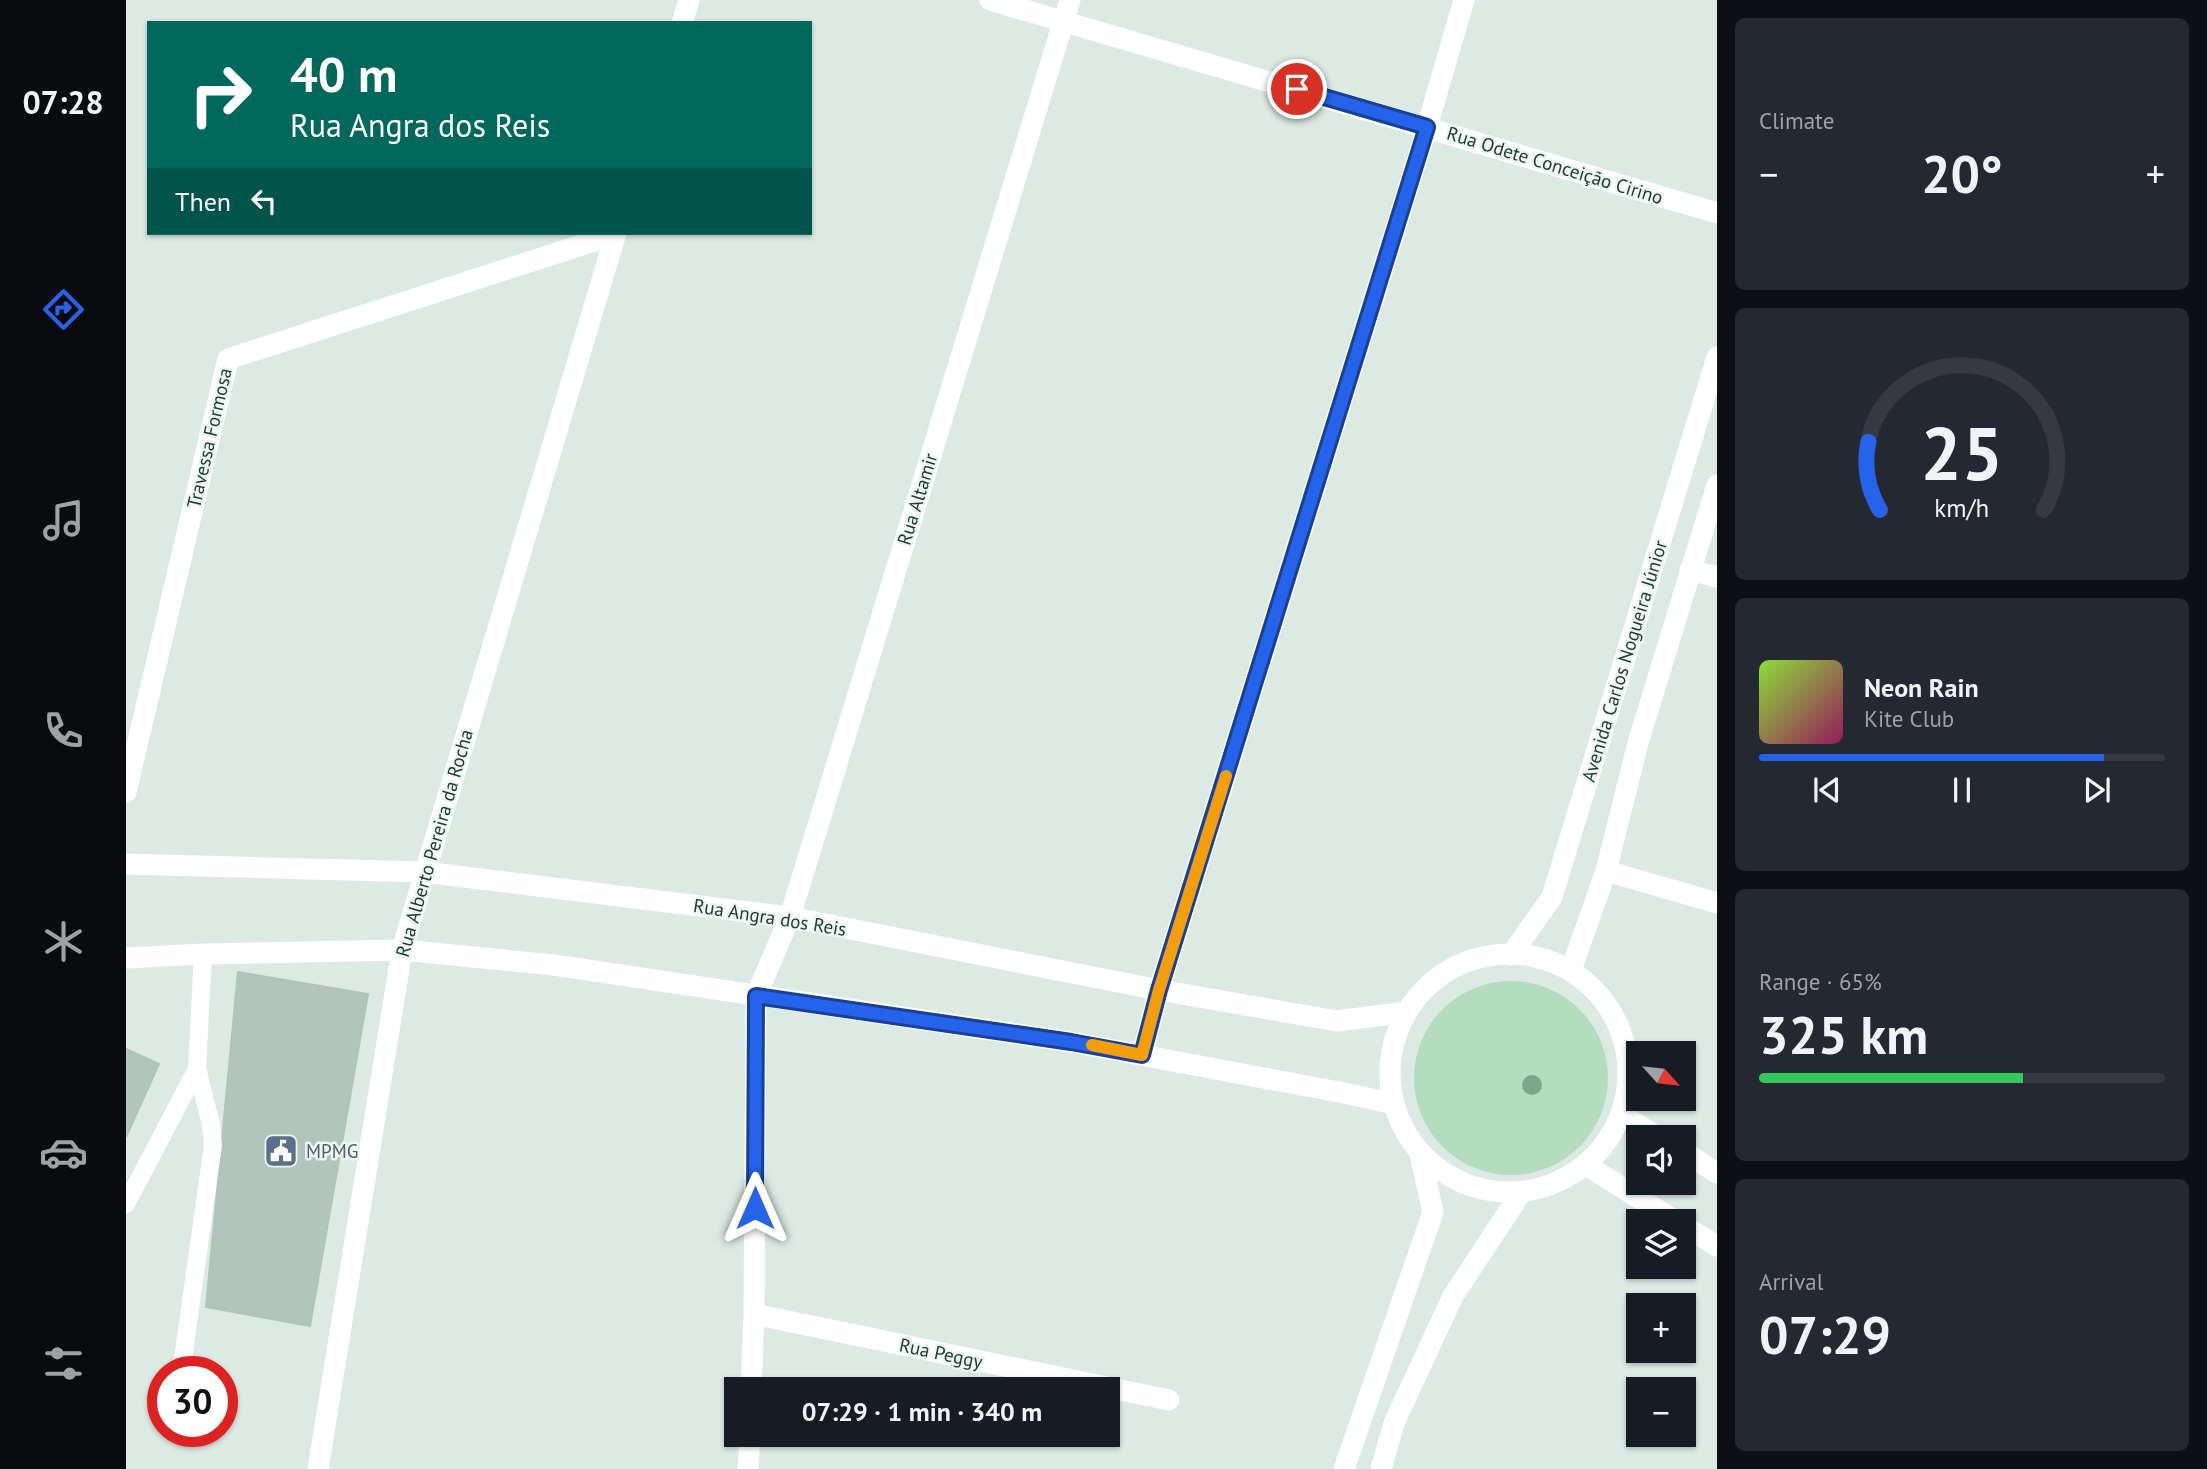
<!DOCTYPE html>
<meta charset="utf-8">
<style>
body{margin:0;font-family:"PT Sans",sans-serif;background:#242831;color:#f1f3f6;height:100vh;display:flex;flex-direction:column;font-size:26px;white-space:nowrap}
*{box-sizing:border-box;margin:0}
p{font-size:23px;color:#9ea1a6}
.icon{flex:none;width:38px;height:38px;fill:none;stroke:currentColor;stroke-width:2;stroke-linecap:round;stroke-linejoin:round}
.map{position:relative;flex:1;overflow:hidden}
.drawer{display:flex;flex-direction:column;gap:18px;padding:18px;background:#0d0f14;width:490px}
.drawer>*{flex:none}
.top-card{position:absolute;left:21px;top:21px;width:665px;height:214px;border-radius:0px;box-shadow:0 2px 5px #0004;background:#00695c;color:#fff;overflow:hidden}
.needle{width:46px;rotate:117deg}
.controls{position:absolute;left:1500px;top:1041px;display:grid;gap:14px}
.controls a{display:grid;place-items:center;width:70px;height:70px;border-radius:0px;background:#171b24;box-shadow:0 2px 5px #0004;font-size:35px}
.speed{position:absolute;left:21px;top:1356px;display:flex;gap:14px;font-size:35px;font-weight:700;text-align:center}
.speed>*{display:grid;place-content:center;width:91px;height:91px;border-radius:50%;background:#171b24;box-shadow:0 2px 5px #0004;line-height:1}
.speed .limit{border:10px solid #d22;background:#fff;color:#111}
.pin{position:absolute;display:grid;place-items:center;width:60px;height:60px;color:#fff;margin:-30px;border:4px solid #fff;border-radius:50%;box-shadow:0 2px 7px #0007}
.me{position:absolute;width:77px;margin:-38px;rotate:0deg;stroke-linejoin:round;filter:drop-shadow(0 0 5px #0008)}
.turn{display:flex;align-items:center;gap:24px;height:147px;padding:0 28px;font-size:32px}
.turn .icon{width:91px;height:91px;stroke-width:2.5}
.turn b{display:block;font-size:49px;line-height:60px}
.then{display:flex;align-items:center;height:66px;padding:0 28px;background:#0003;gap:14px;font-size:26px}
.big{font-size:52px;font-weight:700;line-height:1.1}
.drawer .card{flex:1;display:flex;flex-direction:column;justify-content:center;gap:10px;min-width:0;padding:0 24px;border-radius:10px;background:#242831}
.drawer .dial{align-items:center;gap:0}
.dial svg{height:182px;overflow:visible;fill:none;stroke:#363941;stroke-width:7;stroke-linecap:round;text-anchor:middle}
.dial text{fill:#f1f3f6;stroke:none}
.song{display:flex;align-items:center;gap:21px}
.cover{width:84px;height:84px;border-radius:10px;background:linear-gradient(135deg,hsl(90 70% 55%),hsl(330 70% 35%))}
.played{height:7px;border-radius:4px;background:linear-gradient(90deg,#2563eb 85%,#363941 85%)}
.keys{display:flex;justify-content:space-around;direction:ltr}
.heat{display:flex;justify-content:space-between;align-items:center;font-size:38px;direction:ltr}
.charge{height:10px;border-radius:5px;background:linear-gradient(90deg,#34c759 65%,#363941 0)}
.trip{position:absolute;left:598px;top:1377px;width:396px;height:70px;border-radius:0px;background:#171b24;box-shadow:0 2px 5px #0004;font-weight:700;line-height:70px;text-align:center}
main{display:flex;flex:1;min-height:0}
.dock{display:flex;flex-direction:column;width:126px;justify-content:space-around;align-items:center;background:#090b0e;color:#9ea1a6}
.dock .icon{width:49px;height:49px}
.dock .selected{color:#2563eb}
.dock b{font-size:32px;color:#f1f3f6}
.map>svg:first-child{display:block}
</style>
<main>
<nav class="dock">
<b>07:28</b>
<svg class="icon selected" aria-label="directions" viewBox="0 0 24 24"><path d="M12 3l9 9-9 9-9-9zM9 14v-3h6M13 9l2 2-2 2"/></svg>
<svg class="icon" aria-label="music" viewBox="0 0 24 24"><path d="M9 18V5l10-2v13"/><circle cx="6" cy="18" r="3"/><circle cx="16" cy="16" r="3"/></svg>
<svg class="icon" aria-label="phone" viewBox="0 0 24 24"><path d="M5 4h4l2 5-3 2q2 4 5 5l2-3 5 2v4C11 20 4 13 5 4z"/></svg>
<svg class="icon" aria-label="climate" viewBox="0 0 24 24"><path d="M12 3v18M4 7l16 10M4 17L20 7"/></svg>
<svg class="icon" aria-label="car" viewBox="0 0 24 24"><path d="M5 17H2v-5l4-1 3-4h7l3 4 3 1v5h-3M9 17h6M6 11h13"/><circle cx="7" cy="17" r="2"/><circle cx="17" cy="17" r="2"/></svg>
<svg class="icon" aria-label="filters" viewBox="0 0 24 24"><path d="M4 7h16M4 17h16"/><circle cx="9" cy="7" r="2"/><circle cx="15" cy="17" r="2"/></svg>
</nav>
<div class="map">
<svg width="1591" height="1469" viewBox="0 0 1591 1469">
<rect width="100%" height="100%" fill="#ddeae4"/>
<path fill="#b4ddbe" d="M1288 1078a97 97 0 1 1 194 0a97 97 0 1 1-194 0Z"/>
<path fill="#b2c5bd" stroke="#afc4bb" stroke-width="2" d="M112,972l130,22 -58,332 -104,-19z
M0,1049l33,15 -33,73z"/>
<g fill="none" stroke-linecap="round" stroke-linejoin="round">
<path stroke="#fff" stroke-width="18" d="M0,1204l71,-135
M56,1366l31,-221 -2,-21 -14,-55 6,-115"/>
<path stroke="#fff" stroke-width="21" d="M864,0l727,213
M556,23l7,-23
M1564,570l27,7
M0,792l102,-433 388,-125
M1480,871l111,32
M1016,1055l17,-65 268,-863 37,-127
M1497,1115l36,23
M1558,1152l33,21
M1460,1165l91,57
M1558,1226l33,20
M628,1314l415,86
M625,1390l3,-76 2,-318 34,-79 280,-917
M192,1469l84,-519 214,-717
M622,1469l2,-34"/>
<path stroke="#fff" stroke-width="21" d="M0,864l298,8 366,45 369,73 178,31 70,-9
M1264 1073a119 119 0 1 1 238 0a119 119 0 1 1-238 0Z
M1385,955l41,-58 165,-540
M0,958l77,-4 199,-4 152,15 517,77 273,51 50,11
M1445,970l35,-99 32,-128 79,-258
M1218,1469l89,-257 -13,-58
M1255,1469l13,-46 59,-127 68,-103"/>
</g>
<circle fill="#78a98b" cx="1406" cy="1085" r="10"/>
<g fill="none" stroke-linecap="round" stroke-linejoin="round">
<defs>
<path id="route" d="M629,1208l1,-212 315,46 71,13 17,-65 268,-863 -130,-38"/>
</defs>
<use href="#route" stroke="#184099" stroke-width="18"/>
<use href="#route" stroke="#2563eb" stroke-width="12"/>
<path stroke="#f59e0b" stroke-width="12" d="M966,1045l50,10 17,-65 67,-214"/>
</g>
<defs>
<symbol id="civic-square" viewBox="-11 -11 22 22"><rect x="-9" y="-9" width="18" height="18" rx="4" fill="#5c6f8a" stroke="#eef7f2"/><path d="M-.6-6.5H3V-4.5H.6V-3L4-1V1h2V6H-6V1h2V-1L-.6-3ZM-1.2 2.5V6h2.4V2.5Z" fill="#fff"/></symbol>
</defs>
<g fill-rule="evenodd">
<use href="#civic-square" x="136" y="1132" width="38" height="38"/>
</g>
<g text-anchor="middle" stroke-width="5" stroke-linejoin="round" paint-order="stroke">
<g font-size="19" fill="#1e3a32" stroke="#eef7f2">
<text transform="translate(1429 165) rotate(17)" y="7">Rua Odete Conceição Cirino</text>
<text transform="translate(83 438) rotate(-77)" y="7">Travessa Formosa</text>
<text transform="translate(791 499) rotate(-73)" y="7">Rua Altamir</text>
<text transform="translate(1498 661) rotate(-73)" y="7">Avenida Carlos Nogueira Júnior</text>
<text transform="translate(308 843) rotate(-74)" y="7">Rua Alberto Pereira da Rocha</text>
<text transform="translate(644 917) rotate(9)" y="7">Rua Angra dos Reis</text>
<text transform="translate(815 1353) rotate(12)" y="7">Rua Peggy</text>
</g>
<g font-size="19" fill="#4e5e75" stroke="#eef7f2" text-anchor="start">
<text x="180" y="1158">MPMG</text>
</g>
</g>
</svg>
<div class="controls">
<a><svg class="needle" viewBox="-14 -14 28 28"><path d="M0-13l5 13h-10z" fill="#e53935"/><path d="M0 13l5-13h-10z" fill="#9ea1a6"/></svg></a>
<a><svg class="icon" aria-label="sound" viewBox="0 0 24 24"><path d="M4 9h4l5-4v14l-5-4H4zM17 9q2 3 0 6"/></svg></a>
<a><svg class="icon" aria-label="layers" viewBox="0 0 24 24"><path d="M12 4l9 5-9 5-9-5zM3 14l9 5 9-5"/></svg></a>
<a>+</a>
<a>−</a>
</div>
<div class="speed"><div class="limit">30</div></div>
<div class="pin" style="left:1171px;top:89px;background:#d93025"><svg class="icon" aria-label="arrive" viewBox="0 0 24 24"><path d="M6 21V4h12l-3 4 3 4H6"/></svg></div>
<svg class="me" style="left:629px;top:1208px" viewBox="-20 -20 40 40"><path d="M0-17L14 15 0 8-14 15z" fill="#2563eb" stroke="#fff" stroke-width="4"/></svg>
<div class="trip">07:29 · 1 min · 340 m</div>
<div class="top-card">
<div class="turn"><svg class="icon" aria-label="right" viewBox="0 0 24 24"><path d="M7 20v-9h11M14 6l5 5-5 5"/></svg><div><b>40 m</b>Rua Angra dos Reis</div></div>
<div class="then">Then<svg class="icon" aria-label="left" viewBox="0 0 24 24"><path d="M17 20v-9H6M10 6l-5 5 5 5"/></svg></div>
</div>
</div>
<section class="drawer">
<div class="card"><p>Climate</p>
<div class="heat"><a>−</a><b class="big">20°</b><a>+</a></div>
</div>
<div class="card dial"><svg viewBox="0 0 100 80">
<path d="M14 69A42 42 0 1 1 86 69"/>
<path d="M14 69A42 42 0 0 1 9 39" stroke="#2563eb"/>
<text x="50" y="56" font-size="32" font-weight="700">25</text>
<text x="50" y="72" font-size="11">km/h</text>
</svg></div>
<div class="card">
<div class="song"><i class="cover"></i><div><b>Neon Rain</b><p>Kite Club</p></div></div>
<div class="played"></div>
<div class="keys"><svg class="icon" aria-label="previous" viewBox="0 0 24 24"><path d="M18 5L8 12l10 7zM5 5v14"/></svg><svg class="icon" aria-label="pause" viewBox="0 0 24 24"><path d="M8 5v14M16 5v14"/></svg><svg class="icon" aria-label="next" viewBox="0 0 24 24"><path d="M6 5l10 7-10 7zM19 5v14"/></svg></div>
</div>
<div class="card"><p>Range · 65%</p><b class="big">325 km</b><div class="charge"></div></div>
<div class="card"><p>Arrival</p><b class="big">07:29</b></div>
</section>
</main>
